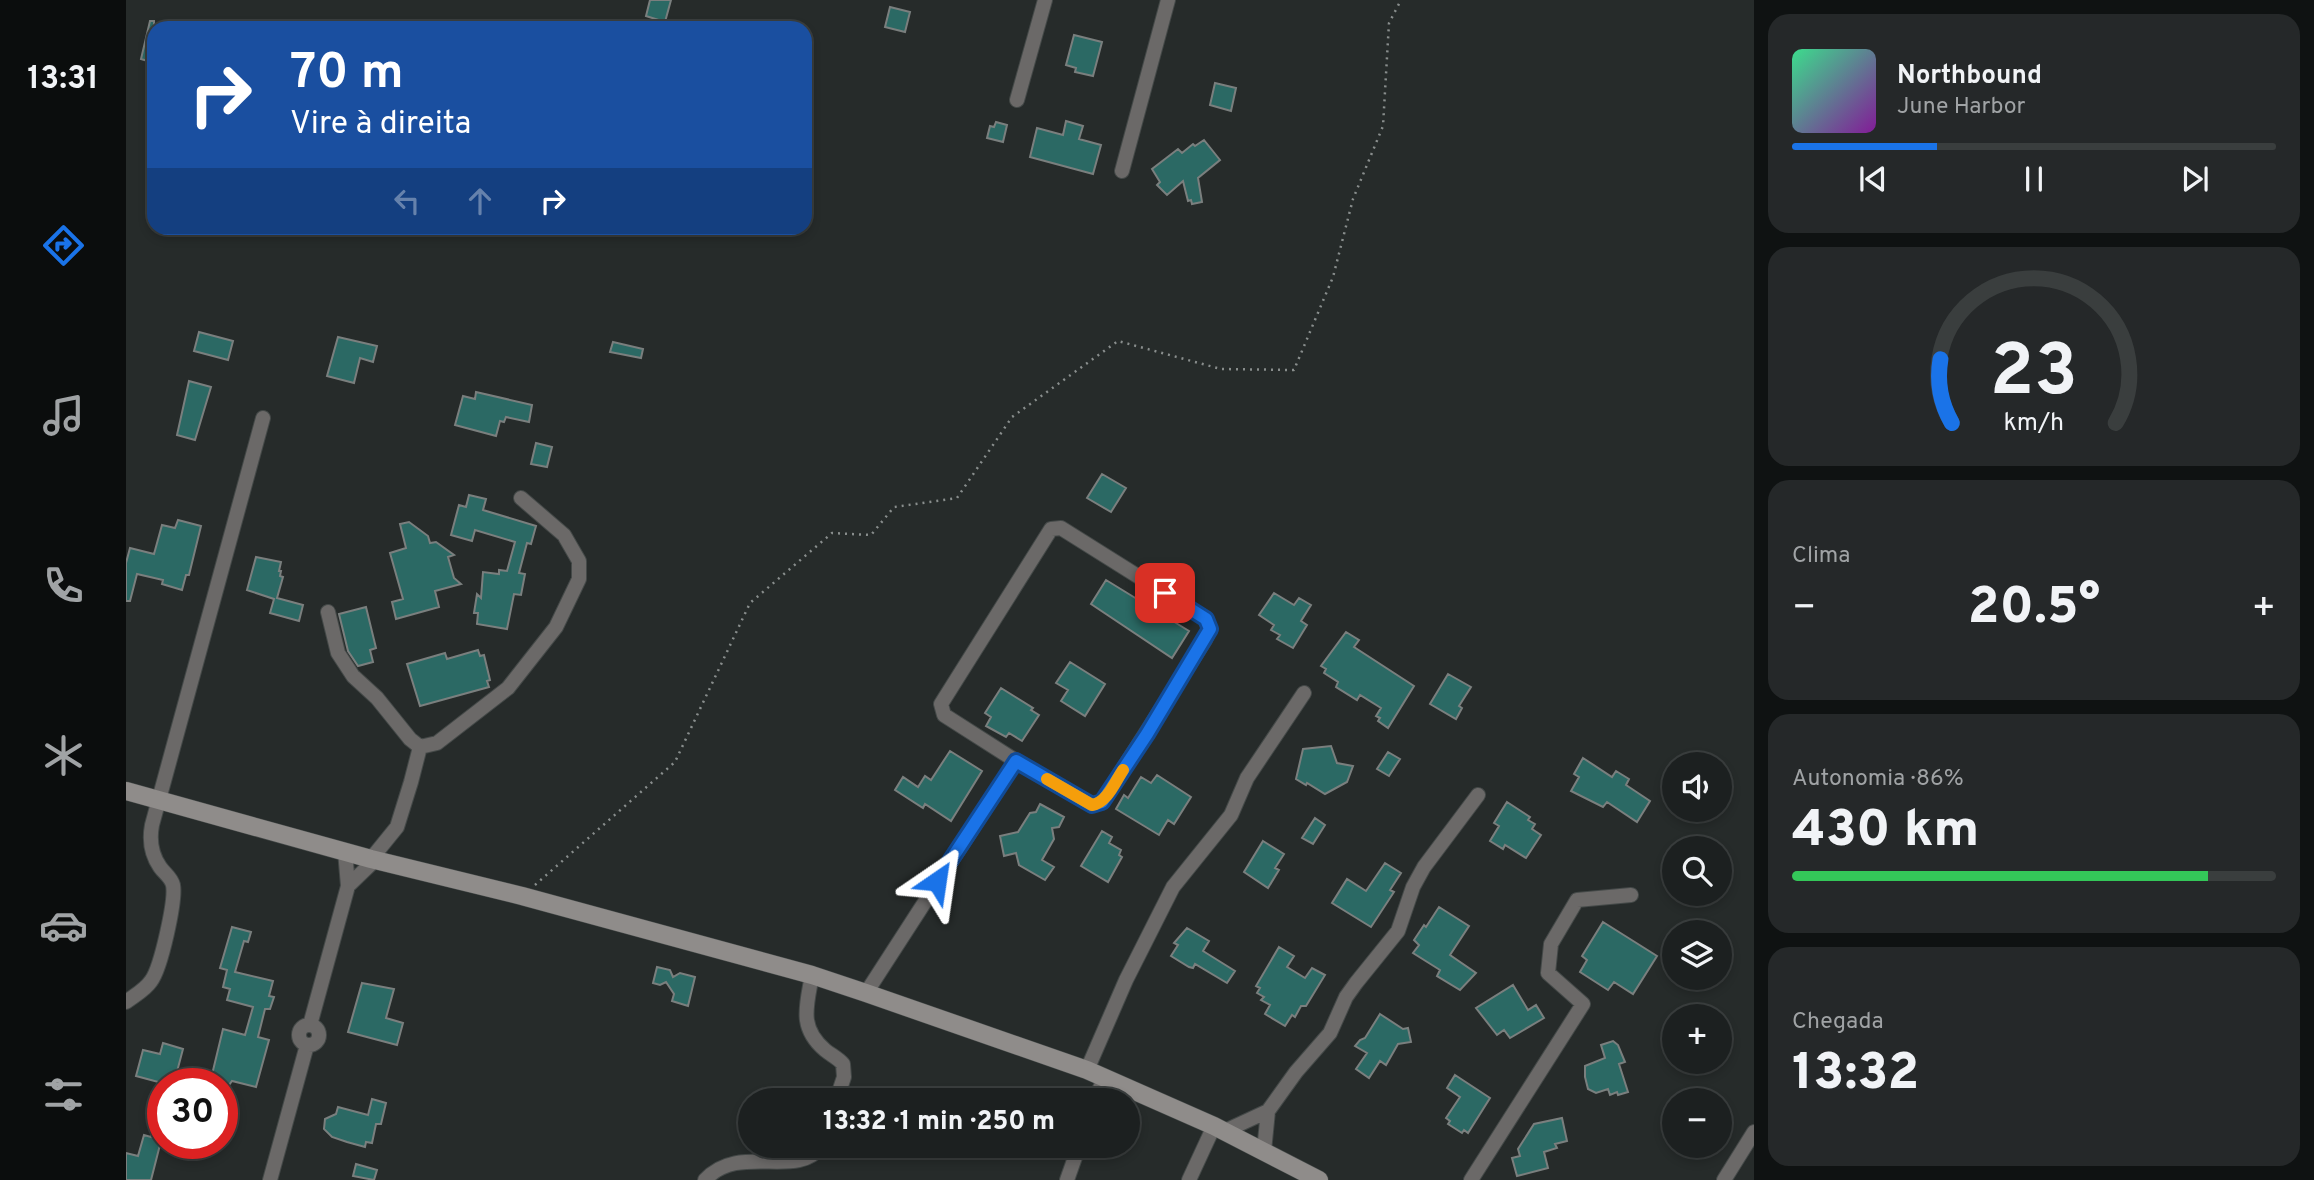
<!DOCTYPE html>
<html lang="pt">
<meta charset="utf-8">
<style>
body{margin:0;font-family:Overpass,sans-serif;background:#252829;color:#f1f3f6;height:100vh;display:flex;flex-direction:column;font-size:26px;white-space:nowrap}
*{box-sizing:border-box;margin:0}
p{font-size:23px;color:#a0a3a5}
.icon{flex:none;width:38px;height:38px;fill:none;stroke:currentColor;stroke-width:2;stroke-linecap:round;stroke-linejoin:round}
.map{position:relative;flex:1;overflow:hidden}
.panel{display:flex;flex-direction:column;gap:14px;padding:14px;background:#0f1212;width:560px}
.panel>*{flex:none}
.guide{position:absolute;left:21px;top:21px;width:665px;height:214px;border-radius:21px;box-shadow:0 4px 10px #0003,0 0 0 2px #3a3e3e;background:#1a4fa0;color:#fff;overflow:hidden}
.tools{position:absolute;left:1536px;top:752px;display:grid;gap:14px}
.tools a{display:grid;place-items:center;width:70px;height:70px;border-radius:50%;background:#1c2020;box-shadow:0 4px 10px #0003,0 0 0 2px #3a3e3e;font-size:35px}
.speed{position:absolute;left:21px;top:1068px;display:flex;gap:14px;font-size:35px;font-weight:700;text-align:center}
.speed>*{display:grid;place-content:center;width:91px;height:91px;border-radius:50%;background:#1c2020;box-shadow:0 4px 10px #0003,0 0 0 2px #3a3e3e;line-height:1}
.speed .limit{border:10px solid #d22;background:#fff;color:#111}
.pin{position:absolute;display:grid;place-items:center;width:60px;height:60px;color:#fff;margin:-30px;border-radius:14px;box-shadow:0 4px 10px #0006}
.me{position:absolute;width:77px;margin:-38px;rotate:32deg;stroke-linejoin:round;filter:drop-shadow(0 0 5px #0008)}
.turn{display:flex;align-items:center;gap:24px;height:147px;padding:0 28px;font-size:32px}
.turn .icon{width:91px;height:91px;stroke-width:2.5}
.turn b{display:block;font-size:49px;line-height:60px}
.lanes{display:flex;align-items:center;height:66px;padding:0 28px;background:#0003;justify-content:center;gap:35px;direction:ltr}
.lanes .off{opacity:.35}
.big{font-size:52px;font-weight:800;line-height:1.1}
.panel .card{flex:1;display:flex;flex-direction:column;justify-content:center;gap:10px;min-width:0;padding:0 24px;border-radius:21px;background:#252829}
.panel .dial{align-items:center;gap:0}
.dial svg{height:182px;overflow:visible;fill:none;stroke:#3a3e3e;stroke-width:7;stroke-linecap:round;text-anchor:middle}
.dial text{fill:#f1f3f6;stroke:none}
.song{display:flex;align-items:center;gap:21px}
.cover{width:84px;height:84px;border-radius:10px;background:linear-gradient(135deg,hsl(150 70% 55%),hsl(290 70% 35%))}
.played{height:7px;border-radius:4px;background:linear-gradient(90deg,#1a73e8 30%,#3a3e3e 30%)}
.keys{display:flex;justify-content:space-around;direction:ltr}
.heat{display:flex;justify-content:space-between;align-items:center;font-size:38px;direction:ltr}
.charge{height:10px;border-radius:5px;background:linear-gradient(90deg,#34c759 86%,#3a3e3e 0)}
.trip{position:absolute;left:612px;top:1088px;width:402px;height:70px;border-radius:35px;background:#1c2020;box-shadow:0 4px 10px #0003,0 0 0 2px #3a3e3e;font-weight:800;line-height:70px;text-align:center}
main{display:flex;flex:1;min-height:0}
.menu{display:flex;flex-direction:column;width:126px;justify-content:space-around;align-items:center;background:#0b0d0d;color:#a0a3a5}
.menu .icon{width:49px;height:49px}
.menu .selected{color:#1a73e8}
.menu b{font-size:32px;color:#f1f3f6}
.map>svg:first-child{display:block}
</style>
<main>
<nav class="menu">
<b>13:31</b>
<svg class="icon selected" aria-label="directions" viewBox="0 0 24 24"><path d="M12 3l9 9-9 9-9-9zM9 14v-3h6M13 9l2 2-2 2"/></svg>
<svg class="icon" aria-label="music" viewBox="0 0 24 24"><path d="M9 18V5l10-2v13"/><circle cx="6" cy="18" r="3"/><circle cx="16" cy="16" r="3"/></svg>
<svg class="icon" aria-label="phone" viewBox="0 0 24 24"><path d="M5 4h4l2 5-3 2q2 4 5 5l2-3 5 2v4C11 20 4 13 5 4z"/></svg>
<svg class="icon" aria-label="climate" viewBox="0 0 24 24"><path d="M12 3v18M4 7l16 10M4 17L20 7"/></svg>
<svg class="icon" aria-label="car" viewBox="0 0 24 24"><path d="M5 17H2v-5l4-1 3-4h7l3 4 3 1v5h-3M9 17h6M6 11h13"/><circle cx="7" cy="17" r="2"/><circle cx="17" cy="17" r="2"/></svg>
<svg class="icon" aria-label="filters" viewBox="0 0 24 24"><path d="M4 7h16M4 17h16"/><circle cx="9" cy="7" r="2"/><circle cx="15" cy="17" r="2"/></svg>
</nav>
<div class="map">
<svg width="1628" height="1180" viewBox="0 0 1628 1180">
<rect width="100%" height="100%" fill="#262b2a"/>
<path fill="#2b6964" stroke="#7a7f7e" stroke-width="2" d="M524,0h21l-6,22 -19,-6z
M764,7l20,5 -5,20 -20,-5z
M24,21h4v42l-13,-4z
M948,35l28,7 -9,34 -18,-4 1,-4 -10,-3z
M1089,83l21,5 -5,23 -21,-6z
M940,121l17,5 -4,13 22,6 -8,29 -63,-17 7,-29 26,7z
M870,122l11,3 -4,17 -16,-4 3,-12 4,1z
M1078,140l16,20 -22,18 4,24 -10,2 -1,-4 -3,1 -5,-20 -16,14 -10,-10 3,-3 -8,-13 26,-20 4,4 11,-9 2,2z
M73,332l34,9 -5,19 -34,-9z
M212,337l39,9 -4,16 -13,-4 -6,25 -27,-7z
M487,342l30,7 -2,9 -31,-6z
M63,381l22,6 -16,53 -18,-5z
M350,392l56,13 -3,17 -23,-5 -2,5 -4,-1 -4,15 -41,-11 8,-29 12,3z
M410,443l16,4 -5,20 -16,-3z
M976,474l24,14 -15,24 -24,-14z
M343,495l17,4 -3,11 53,16 -5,18 -4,-1 -8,30 6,1 -4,21 -7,-1 -7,35 -30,-5 1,-11h-4l3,-19 4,4 2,-26 16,2v-4l8,1 8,-29 -40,-12 -3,11 -21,-6 8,-30 7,2z
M52,520l23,6 -12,49h-3l-4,15 -20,-6 1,-4 -26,-6 -7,27h-4v-38l4,-15 24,6 8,-29 13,3z
M283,522l19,14 2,7 6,-1 18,13 -6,2 6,21 7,6 -26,7 4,16 -43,12 -4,-17 11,-3 -13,-46 16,-5 -6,-24z
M130,557l25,5 -2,9h2l-1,5 3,1 -6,21 26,7 -4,16 -29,-8 4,-14 -27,-9z
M980,580l83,51 -17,27 -81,-54z
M1148,593l20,12 5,-7 12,7 -10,16 6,4 -14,23 -16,-9 3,-4 -9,-5 3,-5 -15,-10z
M240,607l10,41 -6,2 3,12 -15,4 -10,-15 -9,-37z
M1220,632l13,8 -5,7 60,39 -26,42 -10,-7 2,-3 -4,-2 5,-8 -21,-13 -3,5 -21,-13 2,-5 -14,-9 2,-4 -5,-3z
M352,650l2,6 4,-1 6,25 -3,1 2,6 -69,19 -13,-42 38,-11 2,6z
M944,662l35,22 -20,32 -24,-15 7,-11 -12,-7z
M1322,674l23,13 -12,19 3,2 -6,11 -26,-15z
M875,688l32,20 -2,2 8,5 -17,26 -13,-8 -3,4 -20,-11 5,-9 -6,-4z
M1205,746l6,17 16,3 -6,16 -22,12 -18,-11 -1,2 -10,-6 7,-30z
M824,751l32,20 -31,50 -26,-17 -2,4 -28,-18 8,-13 15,10 7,-11 6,4z
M1262,752l12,7 -11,17 -12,-7z
M1457,758l29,19 4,-6 13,8 -3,6 24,16 -13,21 -30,-20 -4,5 -32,-16 8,-14 -5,-3z
M1031,775l34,22 -17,27 -6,-4 -9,15 -43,-26 8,-14 4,3 13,-21 10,6z
M1381,802l23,15 -2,3 7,4 -3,5 9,6 -15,23 -21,-13 -2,4 -13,-8 9,-15 -5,-3z
M914,804l24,13 -5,10 -7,1 2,11 -12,21 12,7 -9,13 -26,-15 -3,-12 -12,3 -4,-20 18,-4 12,-19 6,-1z
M1189,818l10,7 -12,19 -11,-6z
M976,831l10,6 -3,6 12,7 -2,5 3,2 -14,25 -27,-16z
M1137,841l21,13 -9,14 4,2 -11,18 -24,-16z
M1259,863l16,10 -11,17 4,2 -23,35 -39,-24 15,-24 19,12z
M1313,907l30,19 -19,29 26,18 -16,17 -23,-14 3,-6 -27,-17 6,-8 -5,-5 10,-15 2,2z
M1477,922l54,34 -24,38 -19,-12 -6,8 -28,-18 7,-12 -5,-4z
M106,927l19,5 -3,10 -4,-1 -9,31 38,9 -4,15 5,1 -4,12h-5l-7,28 11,3 -13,47 -24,-6 -10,14v-12h-12l13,-54 22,6 8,-28 -26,-7 3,-11 -7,-2 4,-17 -7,-2z
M1061,928l22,13 -6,10 32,20 -8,12 -32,-19 -2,4 -4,-1 -18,-11 7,-11 -4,-2z
M1153,947l15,9 -7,11 18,11 7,-10 13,7 -19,31h-5l-6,11 -3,-2 -7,11 -20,-12 5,-9 -9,-5 3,-3 -7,-4 3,-5 -4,-2z
M531,967l13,3 3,7 7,-4 15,4 -7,29 -16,-5 2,-7 -8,-12 -6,3 -7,-2z
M236,983l32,6 -8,29 17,5 -6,22 -49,-13z
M1387,985l15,25 8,-5 8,13 -34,20 -6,-8 -7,5 -21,-27z
M1254,1014l23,15 5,-1 3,14 -13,2 -12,21 -6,-4 -11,17 -13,-9 11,-16 -12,-7 5,-6 5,-2z
M1487,1041l5,4 7,17 -6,2 9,28 -10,3 -1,-3 -7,3 -2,-6 -12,4 -8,-4 -3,-12v-11l20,-8 -4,-13z
M37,1043l20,6 -9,34h-12l-26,-7 7,-26 17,4z
M1329,1075l35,23 -22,35 -4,-3 -2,3 -14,-9 2,-3 -4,-3 14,-21 -13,-9z
M246,1099l14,4 -5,21h-5l-4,19 -6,-1 -1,5 -18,-5 -15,-5 -8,-8 1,-10 11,-5 2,-7 30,8z
M33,1105l4,1v27l-12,47h-25v-27l12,3 6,-21 7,2z
M1436,1118l5,23 -12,3 2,4 -13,4 4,16 -31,8 -5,-18 8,-2 -2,-7 16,-25z
M230,1164l21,6 -3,10 -21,-4z"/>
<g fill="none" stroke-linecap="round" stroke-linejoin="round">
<defs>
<path id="street" d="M891,100l28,-100
M996,171l46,-171
M202,612l10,41 15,23 24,22 33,41 10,8 17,-4 71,-55 48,-61 23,-48v-18l-15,-26 -43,-37
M245,859l26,-32 14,-45 9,-35
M222,886l27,-26
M686,975c-5,30 -14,52 13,75 6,5 13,8 18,14l1,13 -8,24
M740,993l150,-232 -72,-46 -3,-11 110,-175 10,-1 145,91 4,10 -5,11 -103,162 -10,3 -76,-44
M0,1002c9,-7 19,-12 25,-21 10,-13 25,-81 22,-96 -2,-8 -9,-12 -13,-18 -9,-13 -11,-26 -8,-42l111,-407
M184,1025l38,-139 -3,-35
M173 1035a10 10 0 1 1 20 0a10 10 0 1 1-20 0Z
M961,1070l39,-90 47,-93 58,-72 16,-37 57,-85
M969,1101l9,-23
M1099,1131l43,-20 28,-39 34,-39 16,-36 10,-14 42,-52 15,-44 11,-20 54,-72
M1138,1151l4,-40
M144,1180l37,-135
M579,1180c34,-38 93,0 116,-34
M941,1180l12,-34
M1063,1180l25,-54
M1345,1180l112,-176 -35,-31 3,-29 26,-44 54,-5
M1598,1180l30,-48"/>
<path id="secondary" d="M0,791l245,68 151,37 290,79 54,18 221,77 127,56 105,54"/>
</defs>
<use href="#street" stroke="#444948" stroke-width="16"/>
<use href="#secondary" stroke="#444948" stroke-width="19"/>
<path stroke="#898e8d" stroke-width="2.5" stroke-dasharray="2 5" stroke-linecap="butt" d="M409,885l140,-123 75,-159 82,-70 39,2 23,-28 63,-9 55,-81 106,-76 103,28 73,1 39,-93 20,-78 30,-73 6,-103 12,-23"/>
<use href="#street" stroke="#6b6968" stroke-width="14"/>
<use href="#secondary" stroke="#8f8c8a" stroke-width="18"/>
</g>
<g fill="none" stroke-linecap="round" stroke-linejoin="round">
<defs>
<path id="route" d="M811,881l79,-120 76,44 10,-3 45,-68 63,-105 -4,-10 -41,-26"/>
</defs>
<use href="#route" stroke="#114b97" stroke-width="18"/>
<use href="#route" stroke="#1a73e8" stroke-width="12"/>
<path stroke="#f59e0b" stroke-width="12" d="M921,779l45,26c15,-2 23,-23 31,-35"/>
</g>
</svg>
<div class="tools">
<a><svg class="icon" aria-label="sound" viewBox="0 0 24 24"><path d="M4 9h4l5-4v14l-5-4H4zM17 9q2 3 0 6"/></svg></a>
<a><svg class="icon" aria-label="search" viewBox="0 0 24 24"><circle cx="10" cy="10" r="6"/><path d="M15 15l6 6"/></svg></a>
<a><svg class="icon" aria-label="layers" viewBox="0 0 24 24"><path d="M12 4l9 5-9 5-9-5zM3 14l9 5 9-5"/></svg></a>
<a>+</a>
<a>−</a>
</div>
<div class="speed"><div class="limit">30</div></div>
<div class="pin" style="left:1039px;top:593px;background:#d93025"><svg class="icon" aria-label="arrive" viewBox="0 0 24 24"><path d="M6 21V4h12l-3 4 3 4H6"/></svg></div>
<svg class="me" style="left:811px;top:881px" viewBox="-20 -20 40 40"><path d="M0-17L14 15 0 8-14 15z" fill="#1a73e8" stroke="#fff" stroke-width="4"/></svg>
<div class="trip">13:32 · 1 min · 250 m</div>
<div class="guide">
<div class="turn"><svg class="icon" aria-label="right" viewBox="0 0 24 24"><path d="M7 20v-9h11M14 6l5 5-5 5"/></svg><div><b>70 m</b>Vire à direita</div></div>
<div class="lanes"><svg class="icon off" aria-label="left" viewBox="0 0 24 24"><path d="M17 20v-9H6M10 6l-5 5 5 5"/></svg><svg class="icon off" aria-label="ahead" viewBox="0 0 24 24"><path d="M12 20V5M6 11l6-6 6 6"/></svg><svg class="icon" aria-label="right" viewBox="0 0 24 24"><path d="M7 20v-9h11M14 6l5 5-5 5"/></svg></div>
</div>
</div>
<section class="panel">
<div class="card">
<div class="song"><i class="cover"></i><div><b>Northbound</b><p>June Harbor</p></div></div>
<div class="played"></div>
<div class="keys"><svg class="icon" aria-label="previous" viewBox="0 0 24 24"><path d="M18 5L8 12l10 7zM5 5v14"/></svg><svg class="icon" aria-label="pause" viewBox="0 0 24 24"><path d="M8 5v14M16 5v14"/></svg><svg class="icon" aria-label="next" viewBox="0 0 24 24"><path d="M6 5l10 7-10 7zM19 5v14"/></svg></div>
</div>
<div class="card dial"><svg viewBox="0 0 100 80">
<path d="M14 69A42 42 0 1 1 86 69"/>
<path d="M14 69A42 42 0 0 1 9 41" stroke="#1a73e8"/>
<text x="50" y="56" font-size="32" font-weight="700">23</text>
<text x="50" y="72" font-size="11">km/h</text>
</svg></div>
<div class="card"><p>Clima</p>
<div class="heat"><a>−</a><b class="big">20.5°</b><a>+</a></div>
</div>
<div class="card"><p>Autonomia · 86%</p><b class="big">430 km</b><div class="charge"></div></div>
<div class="card"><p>Chegada</p><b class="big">13:32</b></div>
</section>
</main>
